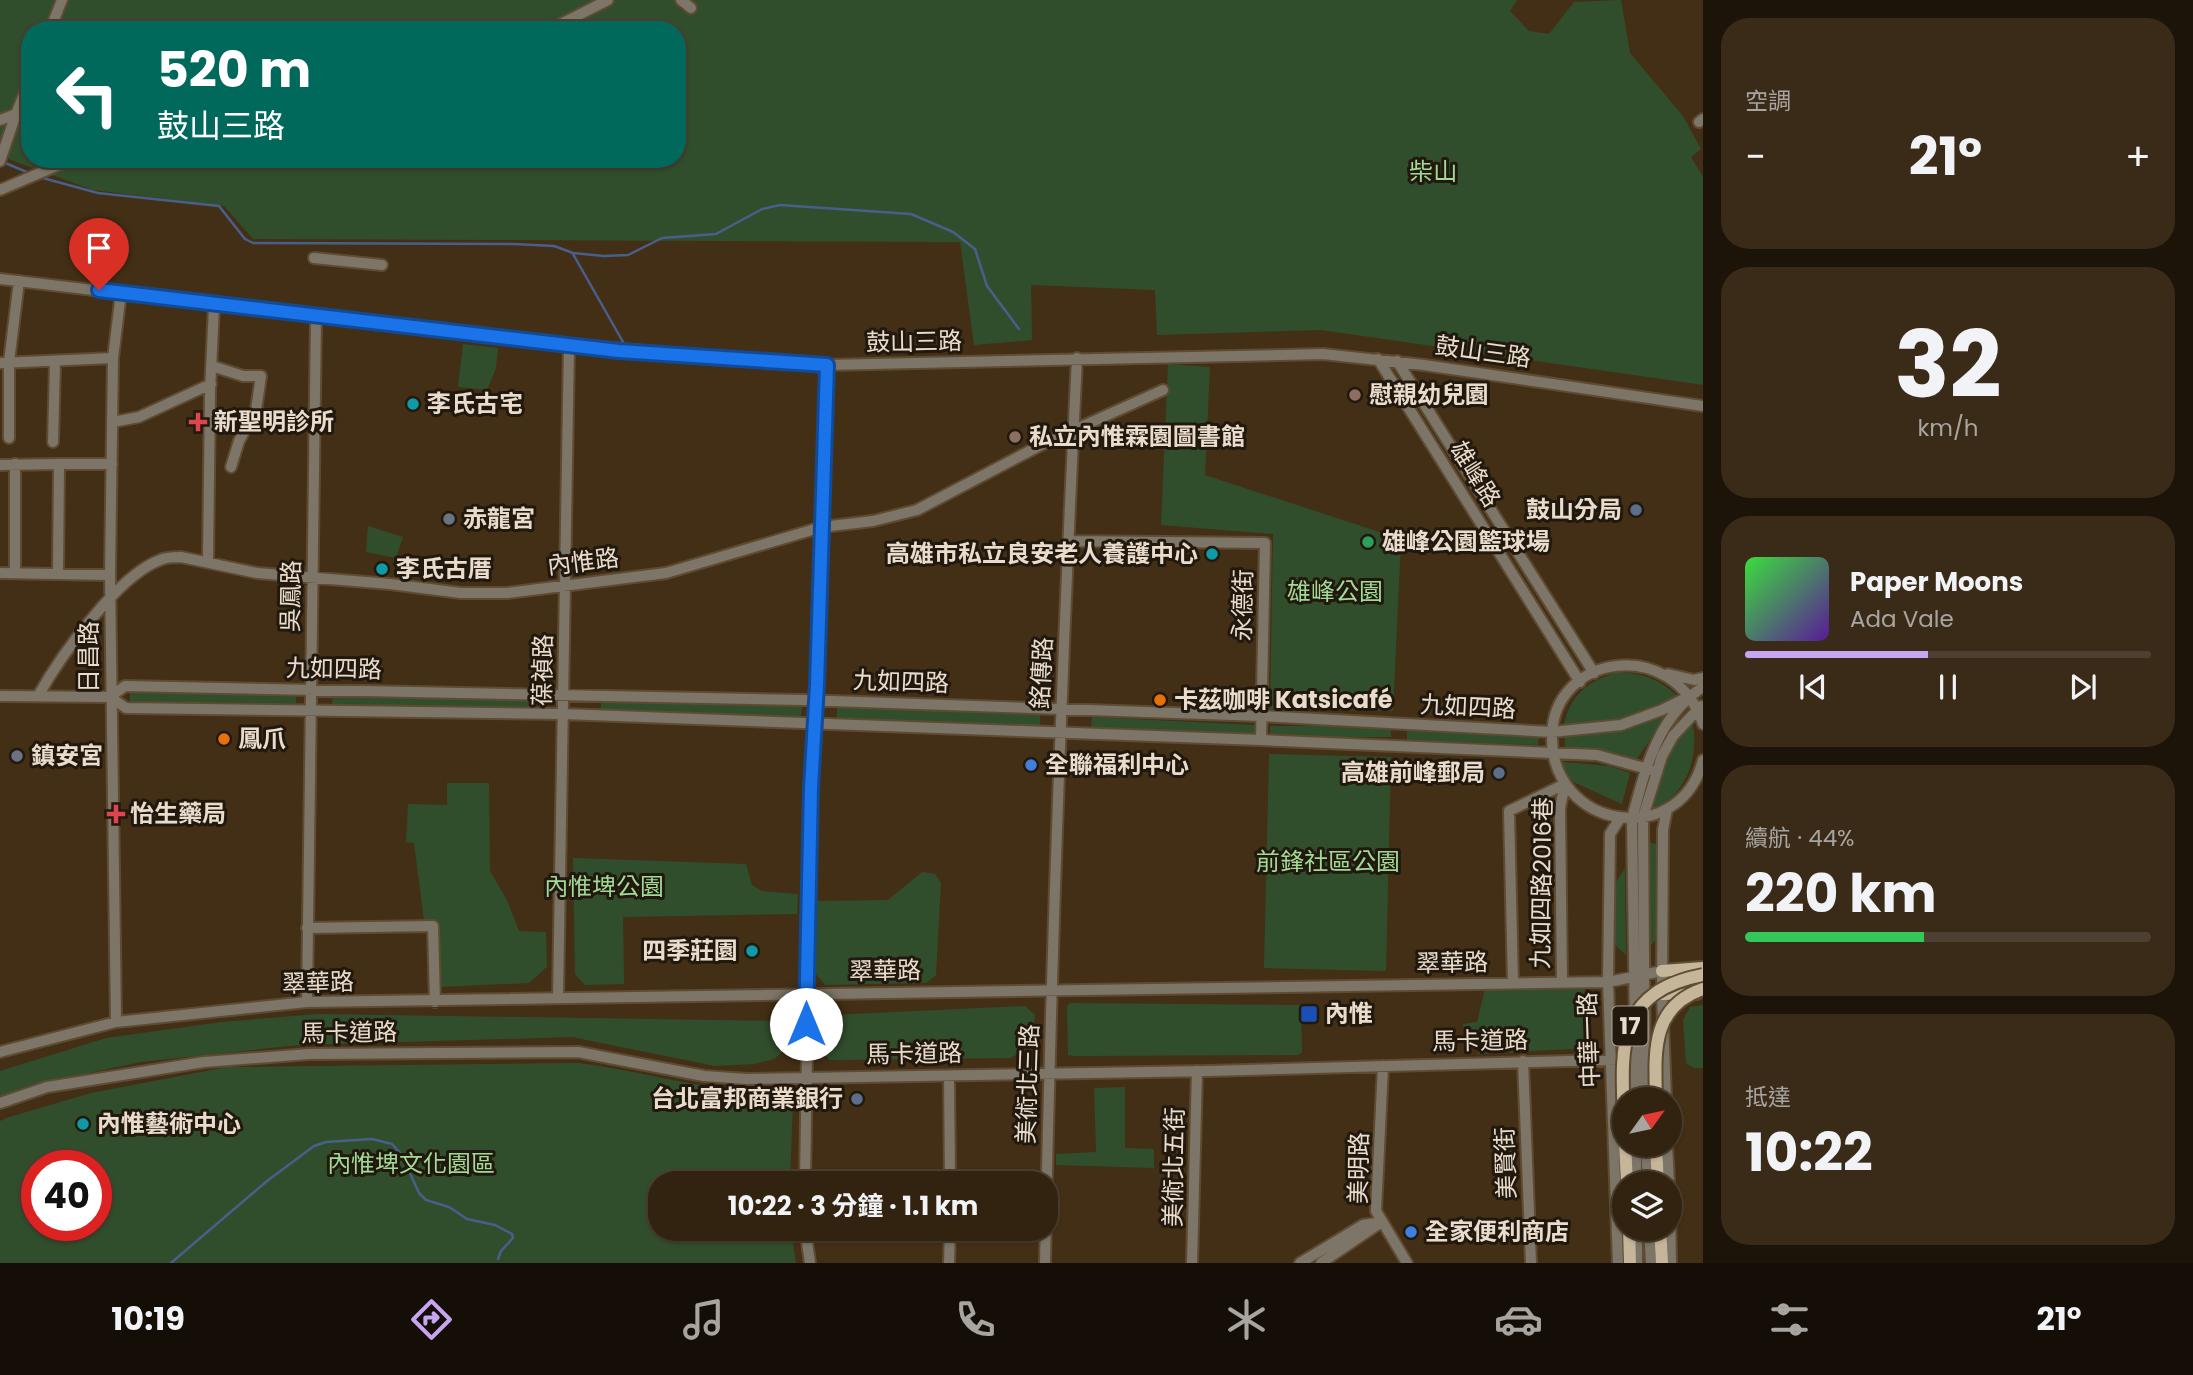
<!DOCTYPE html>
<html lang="zh-TW">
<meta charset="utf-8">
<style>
body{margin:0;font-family:Poppins,"Noto Sans TC",sans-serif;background:#3a2b19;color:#f1f3f6;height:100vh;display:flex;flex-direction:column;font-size:26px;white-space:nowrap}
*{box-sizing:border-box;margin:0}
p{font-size:23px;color:#a8a49f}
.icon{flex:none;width:38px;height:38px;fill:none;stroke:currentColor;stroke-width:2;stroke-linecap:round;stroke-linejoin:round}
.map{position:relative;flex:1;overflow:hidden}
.drawer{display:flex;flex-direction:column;gap:18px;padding:18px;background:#1c1309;width:490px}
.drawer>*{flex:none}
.guide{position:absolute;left:21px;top:21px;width:665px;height:147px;border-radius:28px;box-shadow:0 2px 5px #0004,0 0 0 2px #4d4030;background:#00695c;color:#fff;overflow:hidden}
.needle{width:46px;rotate:57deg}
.controls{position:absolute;left:1612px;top:1087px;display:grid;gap:14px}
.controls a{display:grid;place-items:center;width:70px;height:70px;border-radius:50%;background:#322310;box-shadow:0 2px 5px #0004,0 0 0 2px #4d4030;font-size:35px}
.speed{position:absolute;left:21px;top:1150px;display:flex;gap:14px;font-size:35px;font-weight:700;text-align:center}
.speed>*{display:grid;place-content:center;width:91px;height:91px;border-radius:50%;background:#322310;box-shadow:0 2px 5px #0004,0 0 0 2px #4d4030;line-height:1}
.speed .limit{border:10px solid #d22;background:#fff;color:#111}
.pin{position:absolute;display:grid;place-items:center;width:60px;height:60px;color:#fff;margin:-72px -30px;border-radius:50% 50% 50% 0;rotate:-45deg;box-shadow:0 0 7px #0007}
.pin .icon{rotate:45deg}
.me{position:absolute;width:77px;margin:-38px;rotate:0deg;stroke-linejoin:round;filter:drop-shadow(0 0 5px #0008)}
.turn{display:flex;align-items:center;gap:24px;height:147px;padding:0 21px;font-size:32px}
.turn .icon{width:91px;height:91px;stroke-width:2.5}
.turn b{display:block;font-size:49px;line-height:60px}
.big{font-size:52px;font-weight:700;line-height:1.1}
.drawer .widget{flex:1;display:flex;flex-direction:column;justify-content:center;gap:10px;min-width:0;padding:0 24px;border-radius:28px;background:#3a2b19}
.drawer .dial{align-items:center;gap:0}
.dial b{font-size:91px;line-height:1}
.song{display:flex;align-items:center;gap:21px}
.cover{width:84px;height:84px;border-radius:10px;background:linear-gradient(135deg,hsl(120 70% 55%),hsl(270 70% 35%))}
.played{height:7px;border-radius:4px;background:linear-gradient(90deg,#c6a6f0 45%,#4d4030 45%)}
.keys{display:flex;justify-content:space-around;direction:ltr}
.heat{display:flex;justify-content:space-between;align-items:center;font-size:38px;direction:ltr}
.charge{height:10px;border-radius:5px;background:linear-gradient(90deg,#34c759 44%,#4d4030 0)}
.trip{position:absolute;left:648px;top:1171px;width:410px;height:70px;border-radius:28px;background:#322310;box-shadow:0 2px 5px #0004,0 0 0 2px #4d4030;font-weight:700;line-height:70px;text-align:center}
.tabs{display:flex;height:112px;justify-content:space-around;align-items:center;background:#140e06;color:#a8a49f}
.tabs .icon{width:49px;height:49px}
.tabs .current{color:#c6a6f0}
.tabs b{font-size:32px;color:#f1f3f6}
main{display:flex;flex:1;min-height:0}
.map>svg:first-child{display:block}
</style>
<main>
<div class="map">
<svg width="1703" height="1263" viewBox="0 0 1703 1263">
<rect width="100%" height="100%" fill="#432f15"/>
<path fill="#314e2c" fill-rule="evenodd" d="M0,0h1517l-7,11 19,20 20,3 25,-32 47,-2 9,53 53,63 18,33 -10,8 12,20v208l-382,-55 -164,5 -2,-45 -124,-5 1,55 -58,5 -14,-103 -707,-3 -29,-33 -131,-16 -93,-34zM30,30h647v129h-647z
M463,344l35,4 -2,20 -9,22 -29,-3z
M1168,364l42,3 -5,108 196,64 -8,172 -123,-2 3,-175 -112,-9z
M368,526l35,11 -7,21 -30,-6z
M1618,672c26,2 42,7 60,25l-67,25 -48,6c7,-33 24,-47 55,-56z
M130,691l166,1v11l-166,-1z
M333,694l202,4v10l-203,-4z
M601,699l201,6 -1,13 -200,-6z
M837,706l203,9v11l-203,-8z
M1670,712l-34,48 -31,-7 -40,-1v-17l45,-3z
M1092,717l163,8 -1,11 -163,-8z
M1692,719c8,38 -5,78 -44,93l18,-57z
M1270,726h121v11h-121z
M1407,728l132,6 -1,11 -131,-5z
M1269,754l122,3 -5,214 -122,-3z
M1562,762l47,4 21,7 -8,31 -53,-24z
M447,783h42l1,88 17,29 12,31 27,1 1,35 -18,16 -91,4 -2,-67h-12l-10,-77 -8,-1 2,-38 39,1z
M1649,843l10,1 -1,93 -12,14z
M573,858l173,6 6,21 10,6 36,3 -1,20 -174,3 1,67 -39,1 -10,-11z
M1625,868l1,87 -13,-12v-56z
M922,872l13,2 6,9 -5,92 -10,8 -101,2 -10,-12 1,-72 72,-1z
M1584,987l8,61 -114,6 -1,-22 -13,-1 -1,-7 14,-2 8,-33z
M1070,1003l231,2 1,47 -4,3 -223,1 -7,-1 -1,-49z
M1703,1005v63h-9l-8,-5 -3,-43 7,-13z
M1025,1006l10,9 -4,30 -20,13 -182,2 -5,-8 4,-35 3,-2z
M317,1014l468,7 4,26 -15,12 -20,5 -39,2 -143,-29 -273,8 -158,17 -48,10 -93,28v-29l106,-33 116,-16z
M579,1063c69,9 137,31 207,30l7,8 -3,82h-130v45l131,1 5,34h-796v-142l6,-3 85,-25 136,-26zM37,1166h59v59h-59z
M1125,1087v61l29,1v19l-98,-3v-11l40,-2 -2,-64z"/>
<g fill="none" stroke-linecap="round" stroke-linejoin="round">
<path stroke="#485f8c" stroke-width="2.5" d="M3,162l26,11
M39,177l59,16 121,13 26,33 8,4 260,1 41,2 19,7 31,3 24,-1 34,-17 54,-4 46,-25 18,-4 131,9 42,18 22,17 12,37 32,43
M573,254l50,88
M171,1263l96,-82 47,-35 12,-4 46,-3 20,5 9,10 18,39 7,7 23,7 18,12 28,6 17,9 1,4 -12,13 -3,8"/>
<defs>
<path id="minor" d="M681,0l10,8
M50,30l12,-30
M549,30l59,-30
M0,120l16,-6 14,-34
M1699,122l4,-3
M0,161l16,-47
M0,190l73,-31
M314,258l68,7
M0,279l483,57 233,22 111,7 496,-11 101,11 279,41
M1378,359l202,323
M1397,361l197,312
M0,363l113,-5
M212,366l31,10h18l-5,34 -17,31 -8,26
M113,422l26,-5 72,-33
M9,438v-76l10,-81
M53,442l2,-79
M0,465l59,-1
M1068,541l197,2 -4,197
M208,562l2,-171 4,-85
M0,573l110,2
M15,573v-109
M58,574l1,-110h53
M1668,674l26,6 9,-2
M0,696l110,1 16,11 437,6 698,26 336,15 58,16
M38,696c22,-39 79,-120 122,-136 6,-3 14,-3 21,-3l76,16 133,11 71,9h46l159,-20 156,-46 51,-6 44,-11 126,-66 120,-54
M110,697l15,-11 678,14 458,16 291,16 69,-7 41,-15 26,-13
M1703,724c-30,-89 -150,-70 -151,12 -1,94 128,114 151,24
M307,928l126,-2 2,76
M1513,983l-4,-172 56,-27
M1562,983l-2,-175 5,-24
M558,997l11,-652
M307,1002l9,-685
M116,1022l-6,-447 3,-217 8,-65
M0,1052l116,-30 191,-20 1301,-20 54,-11
M1523,1061l8,202
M1383,1066l-7,145 31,52
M949,1076l1,107
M1636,1099l-4,-280c13,-49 25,-102 71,-132
M1645,1099l-2,-282 19,-61 11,-20 28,-30
M1666,1099l-4,-105 1,-164 4,-21
M0,1103l47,-16 157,-25 105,-8 269,-2 126,24 43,3 461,-8 436,-12 21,10
M1636,1144v39
M1646,1144l2,39
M1667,1144l2,39
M805,1183l6,-395 6,-103 10,-320
M1670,1206l1,57
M805,1228l5,35
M1637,1228v35
M1649,1228l2,35
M949,1263l1,-35
M1045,1263c6,-302 17,-603 32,-905
M1192,1263l5,-192
M1300,1263l63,-38 19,-3
M1321,1263l59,-40
M1618,1263l-10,-281 2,-148 10,-16"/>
<path id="major" d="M1662,971l41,-3
M1662,994l35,-1
M1625,1144l2,39
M1656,1144l2,39
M1629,1228l1,35
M1660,1228l2,35"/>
</defs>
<use href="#minor" stroke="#5e4b32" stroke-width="14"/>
<use href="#major" stroke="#5e4b32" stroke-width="16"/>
<use href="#minor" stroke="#7d7567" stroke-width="10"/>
<use href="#major" stroke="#c5b599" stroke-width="12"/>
<defs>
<path id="major-bridge" d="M1656,1099c-1,-45 -6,-92 47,-110
M1624,1120c-3,-73 -8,-128 79,-145"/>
</defs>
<use href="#major-bridge" stroke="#5e4b32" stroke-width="16" stroke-linecap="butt"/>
<use href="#major-bridge" stroke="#c5b599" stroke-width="12"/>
</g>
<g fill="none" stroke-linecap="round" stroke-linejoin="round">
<defs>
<path id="route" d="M99,290l520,61 208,14 -10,320 -6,103 -5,236"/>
</defs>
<use href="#route" stroke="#114b97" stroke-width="18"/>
<use href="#route" stroke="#1a73e8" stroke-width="12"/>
</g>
<g fill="#8d6e63" stroke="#22190e" stroke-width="2.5">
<circle cx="1355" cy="395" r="7"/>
<circle cx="1015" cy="437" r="7"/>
</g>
<g fill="#0f9aa8" stroke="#22190e" stroke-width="2.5">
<circle cx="413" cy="404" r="7"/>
<circle cx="1212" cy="554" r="7"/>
<circle cx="382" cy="569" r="7"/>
<circle cx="752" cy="951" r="7"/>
<circle cx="83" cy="1124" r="7"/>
</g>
<g fill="#e0444e" stroke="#22190e" stroke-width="2.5">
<path d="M194.5 411.5h7v7h7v7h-7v7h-7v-7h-7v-7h7z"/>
<path d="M112.5 803.5h7v7h7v7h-7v7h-7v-7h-7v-7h7z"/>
</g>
<g fill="#5c6f8a" stroke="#22190e" stroke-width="2.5">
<circle cx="1636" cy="510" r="7"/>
<circle cx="1499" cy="773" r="7"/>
<circle cx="857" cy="1099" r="7"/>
</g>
<g fill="#6b7280" stroke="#22190e" stroke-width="2.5">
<circle cx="449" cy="519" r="7"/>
<circle cx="17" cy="756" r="7"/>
</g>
<circle fill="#2e9e5b" stroke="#22190e" stroke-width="2.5" cx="1368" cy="542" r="7"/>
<g fill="#e8710a" stroke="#22190e" stroke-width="2.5">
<circle cx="1160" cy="700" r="7"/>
<circle cx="224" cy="739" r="7"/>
</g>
<g fill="#3f7fe0" stroke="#22190e" stroke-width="2.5">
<circle cx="1031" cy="765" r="7"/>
<circle cx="1411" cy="1232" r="7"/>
</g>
<rect fill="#1a4fb4" stroke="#22190e" stroke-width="2.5" x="1300" y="1005" width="18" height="18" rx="3.5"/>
<g text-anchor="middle" stroke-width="6" stroke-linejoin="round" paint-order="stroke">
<rect fill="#22190e" stroke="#ada294" stroke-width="2" x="1612.5" y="1006.5" width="35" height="39" rx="5"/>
<g font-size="23" font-weight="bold" fill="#e9dccd">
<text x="1630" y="1034">17</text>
</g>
<g font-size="24" fill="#a1d997" stroke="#22190e">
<text x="1433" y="180">柴山</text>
<text x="1335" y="600">雄峰公園</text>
<text x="1328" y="870">前鋒社區公園</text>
<text x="604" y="895">內惟埤公園</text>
<text x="411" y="1172">內惟埤文化園區</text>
</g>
<g font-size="24" fill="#e9dccd" stroke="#22190e">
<text transform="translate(914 342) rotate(-1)" y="8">鼓山三路</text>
<text transform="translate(1483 352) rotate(8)" y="8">鼓山三路</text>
<text transform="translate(1475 474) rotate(58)" y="8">雄峰路</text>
<text transform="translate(583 562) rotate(-7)" y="8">內惟路</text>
<text transform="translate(291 596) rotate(-89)" y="8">吳鳳路</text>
<text transform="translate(1243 605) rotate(-89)" y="8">永德街</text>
<text transform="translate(89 657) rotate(-90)" y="8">日昌路</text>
<text transform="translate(334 669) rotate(1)" y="8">九如四路</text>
<text transform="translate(543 670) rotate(-89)" y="8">葆禎路</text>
<text transform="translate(1042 673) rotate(-87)" y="8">銘傳路</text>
<text transform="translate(901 682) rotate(2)" y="8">九如四路</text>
<text transform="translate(1468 707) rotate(3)" y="8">九如四路</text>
<text transform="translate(1542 883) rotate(-89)" y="8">九如四路2016巷</text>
<text transform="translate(1452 963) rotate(-1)" y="8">翠華路</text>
<text transform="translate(885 971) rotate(-1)" y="8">翠華路</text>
<text transform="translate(318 983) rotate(-2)" y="8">翠華路</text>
<text transform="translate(349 1033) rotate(-1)" y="8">馬卡道路</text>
<text transform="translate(1589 1040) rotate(-92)" y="8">中華一路</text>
<text transform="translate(1480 1041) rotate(-1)" y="8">馬卡道路</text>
<text transform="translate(914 1054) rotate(-1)" y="8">馬卡道路</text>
<text transform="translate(1028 1084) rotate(-88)" y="8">美術北三路</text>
<text transform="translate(1506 1163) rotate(-92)" y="8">美賢街</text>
<text transform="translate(1174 1167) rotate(-89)" y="8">美術北五街</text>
<text transform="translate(1359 1168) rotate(-89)" y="8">美明路</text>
</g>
<g font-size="24" font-weight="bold" fill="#e9dccd" stroke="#22190e" text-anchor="start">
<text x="1369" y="403">慰親幼兒園</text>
<text x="427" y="412">李氏古宅</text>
<text x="214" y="430">新聖明診所</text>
<text x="1029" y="445">私立內惟霖園圖書館</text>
<text x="1622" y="518" text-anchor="end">鼓山分局</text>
<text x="463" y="527">赤龍宮</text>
<text x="1382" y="550">雄峰公園籃球場</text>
<text x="1198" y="562" text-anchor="end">高雄市私立良安老人養護中心</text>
<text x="396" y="577">李氏古厝</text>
<text x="1174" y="708">卡茲咖啡 Katsicafé</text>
<text x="238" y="747">鳳爪</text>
<text x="31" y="764">鎮安宮</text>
<text x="1045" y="773">全聯福利中心</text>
<text x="1485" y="781" text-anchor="end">高雄前峰郵局</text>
<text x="130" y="822">怡生藥局</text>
<text x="738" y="959" text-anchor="end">四季莊園</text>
<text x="1325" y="1022">內惟</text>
<text x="843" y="1107" text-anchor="end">台北富邦商業銀行</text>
<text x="97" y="1132">內惟藝術中心</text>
<text x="1425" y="1240">全家便利商店</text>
</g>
</g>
</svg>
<div class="controls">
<a><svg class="needle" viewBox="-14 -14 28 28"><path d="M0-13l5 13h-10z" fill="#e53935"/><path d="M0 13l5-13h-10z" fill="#a8a49f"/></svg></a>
<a><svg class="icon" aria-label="layers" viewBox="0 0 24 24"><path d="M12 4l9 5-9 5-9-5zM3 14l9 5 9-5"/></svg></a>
</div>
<div class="speed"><div class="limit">40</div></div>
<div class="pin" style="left:99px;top:290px;background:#d93025"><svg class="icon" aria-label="arrive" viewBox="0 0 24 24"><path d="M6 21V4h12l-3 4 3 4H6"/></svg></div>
<svg class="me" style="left:806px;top:1024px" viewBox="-20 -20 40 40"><circle r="19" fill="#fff"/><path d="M0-13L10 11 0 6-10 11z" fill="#1a73e8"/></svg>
<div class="trip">10:22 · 3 分鐘 · 1.1 km</div>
<div class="guide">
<div class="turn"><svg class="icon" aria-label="left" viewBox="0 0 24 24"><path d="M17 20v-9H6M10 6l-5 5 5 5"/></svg><div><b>520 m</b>鼓山三路</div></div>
</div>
</div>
<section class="drawer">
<div class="widget"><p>空調</p>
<div class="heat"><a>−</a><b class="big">21°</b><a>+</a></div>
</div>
<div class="widget dial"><b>32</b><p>km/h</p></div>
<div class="widget">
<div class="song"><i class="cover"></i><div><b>Paper Moons</b><p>Ada Vale</p></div></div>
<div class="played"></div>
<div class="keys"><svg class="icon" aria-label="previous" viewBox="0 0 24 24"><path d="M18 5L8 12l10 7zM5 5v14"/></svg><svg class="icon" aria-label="pause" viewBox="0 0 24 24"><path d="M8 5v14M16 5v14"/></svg><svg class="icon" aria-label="next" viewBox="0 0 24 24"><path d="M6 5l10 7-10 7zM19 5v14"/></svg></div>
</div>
<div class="widget"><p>續航 · 44%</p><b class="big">220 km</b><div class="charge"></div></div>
<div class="widget"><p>抵達</p><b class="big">10:22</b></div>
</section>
</main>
<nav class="tabs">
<b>10:19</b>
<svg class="icon current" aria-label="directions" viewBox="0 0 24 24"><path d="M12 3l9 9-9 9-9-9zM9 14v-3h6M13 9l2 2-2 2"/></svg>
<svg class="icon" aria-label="music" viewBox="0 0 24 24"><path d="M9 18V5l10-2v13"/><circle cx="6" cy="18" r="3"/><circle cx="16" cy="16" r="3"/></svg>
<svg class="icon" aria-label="phone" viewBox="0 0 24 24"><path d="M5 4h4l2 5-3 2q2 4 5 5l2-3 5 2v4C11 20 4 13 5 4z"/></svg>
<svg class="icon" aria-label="climate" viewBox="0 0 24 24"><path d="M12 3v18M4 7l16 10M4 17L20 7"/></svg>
<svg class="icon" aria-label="car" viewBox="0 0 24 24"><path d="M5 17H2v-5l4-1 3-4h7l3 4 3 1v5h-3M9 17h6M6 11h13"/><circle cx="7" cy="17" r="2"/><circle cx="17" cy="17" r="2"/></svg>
<svg class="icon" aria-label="filters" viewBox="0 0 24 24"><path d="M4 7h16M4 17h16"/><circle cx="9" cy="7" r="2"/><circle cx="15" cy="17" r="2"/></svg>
<b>21°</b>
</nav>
